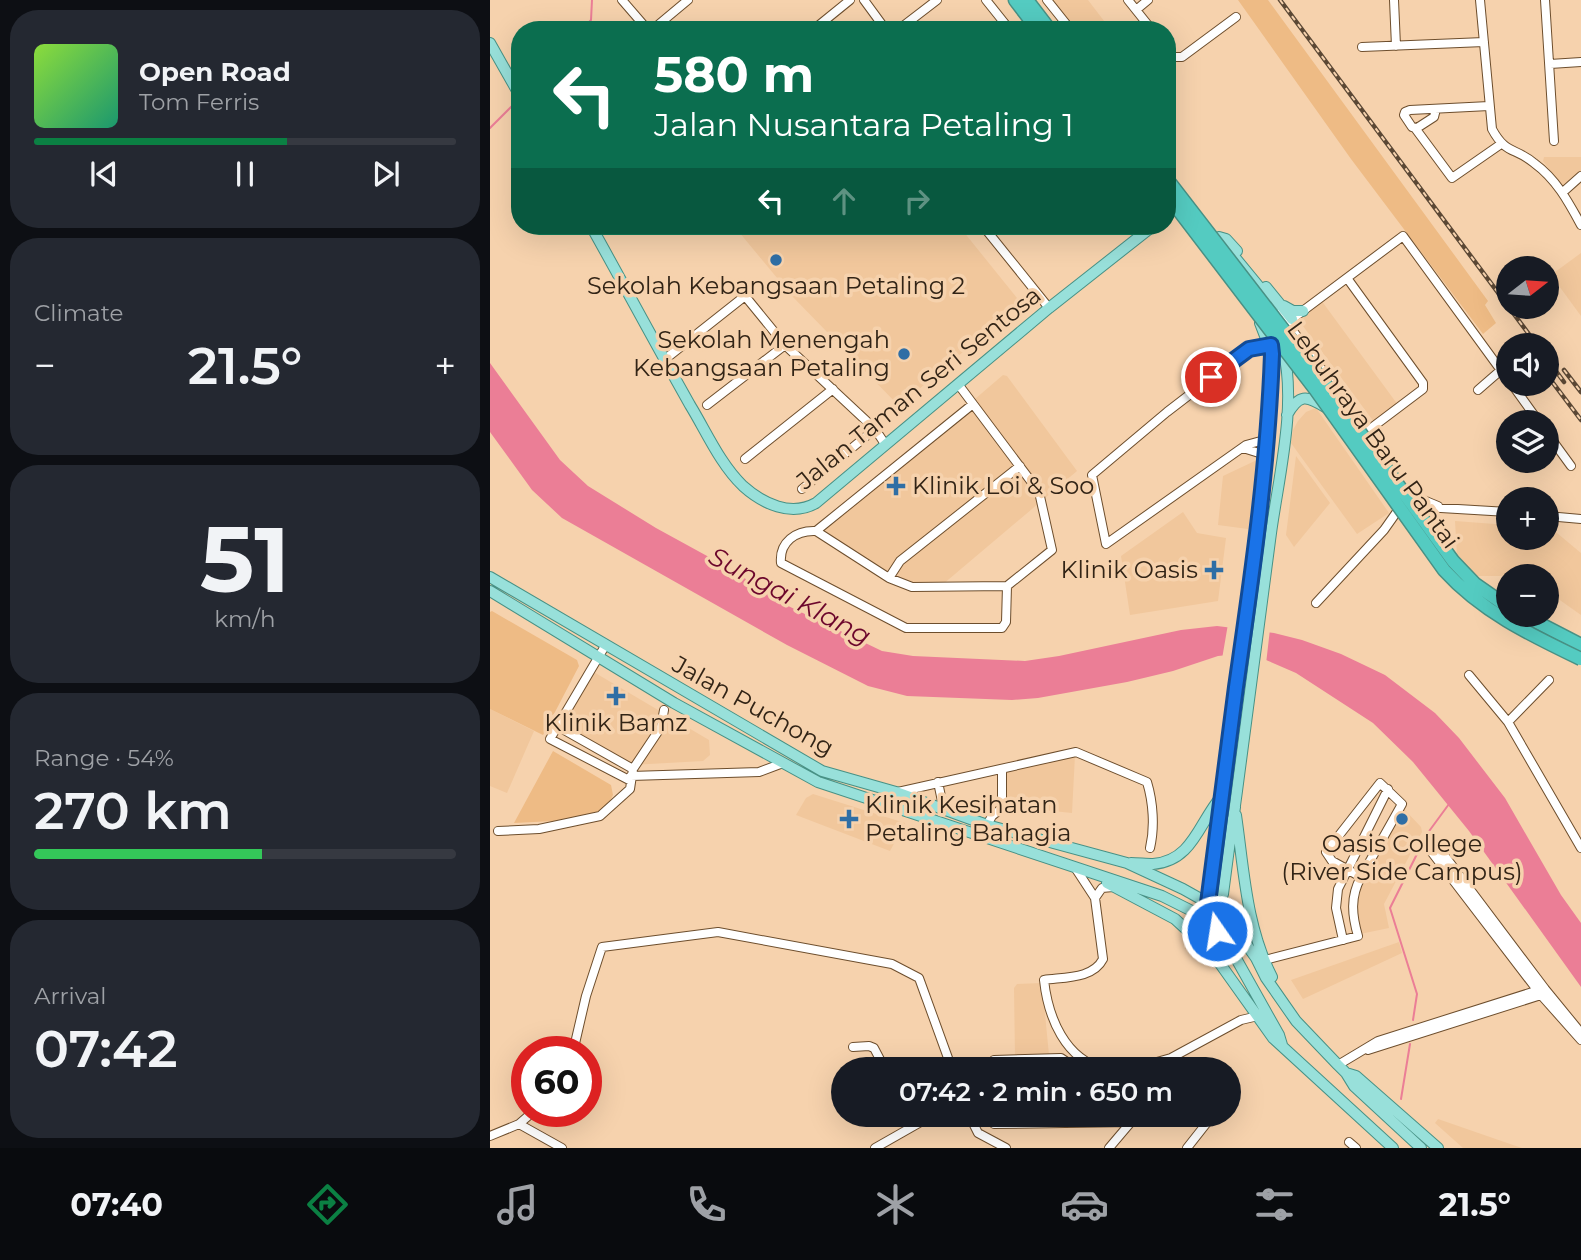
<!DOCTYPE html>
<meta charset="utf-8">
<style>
body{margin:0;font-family:Montserrat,sans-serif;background:#242831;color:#f1f3f6;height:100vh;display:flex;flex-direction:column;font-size:26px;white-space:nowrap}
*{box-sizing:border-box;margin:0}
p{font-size:23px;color:#9ea1a6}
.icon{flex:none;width:38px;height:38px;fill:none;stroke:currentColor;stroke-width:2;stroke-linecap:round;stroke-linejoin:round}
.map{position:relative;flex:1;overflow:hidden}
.details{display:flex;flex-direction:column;gap:10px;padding:10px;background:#0d0f14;width:490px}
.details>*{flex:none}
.guide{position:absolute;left:21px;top:21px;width:665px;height:214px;border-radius:28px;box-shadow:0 7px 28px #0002;background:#0b6e4f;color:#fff;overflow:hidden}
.needle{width:46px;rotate:73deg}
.fabs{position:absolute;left:1006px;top:256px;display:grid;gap:14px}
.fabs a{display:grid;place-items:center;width:63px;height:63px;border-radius:50%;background:#171b24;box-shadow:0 7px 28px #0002;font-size:35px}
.speed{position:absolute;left:21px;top:1036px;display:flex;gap:14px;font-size:35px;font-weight:700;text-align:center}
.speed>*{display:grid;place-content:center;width:91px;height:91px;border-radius:50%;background:#171b24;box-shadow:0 7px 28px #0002;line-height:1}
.speed .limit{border:10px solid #d22;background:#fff;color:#111}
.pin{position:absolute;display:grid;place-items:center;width:60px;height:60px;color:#fff;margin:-30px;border:4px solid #fff;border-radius:50%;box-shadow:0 2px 7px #0007}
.me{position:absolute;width:77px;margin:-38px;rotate:347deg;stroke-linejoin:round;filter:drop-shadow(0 0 5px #0008)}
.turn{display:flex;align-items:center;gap:24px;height:147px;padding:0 28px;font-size:32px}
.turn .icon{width:91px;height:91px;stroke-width:2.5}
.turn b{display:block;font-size:49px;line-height:60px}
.lanes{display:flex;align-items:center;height:66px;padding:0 28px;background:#0003;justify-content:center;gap:35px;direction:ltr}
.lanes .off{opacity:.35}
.big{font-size:52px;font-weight:600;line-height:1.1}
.details .widget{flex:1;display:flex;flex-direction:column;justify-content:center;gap:10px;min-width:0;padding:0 24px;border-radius:28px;background:#242831}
.details .dial{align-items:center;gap:0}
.dial b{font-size:91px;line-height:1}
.song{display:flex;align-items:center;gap:21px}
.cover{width:84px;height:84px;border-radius:10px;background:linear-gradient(135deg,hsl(90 70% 55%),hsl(160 70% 35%))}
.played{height:7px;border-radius:4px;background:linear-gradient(90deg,#0b8043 60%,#363941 60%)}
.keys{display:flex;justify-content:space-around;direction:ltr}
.heat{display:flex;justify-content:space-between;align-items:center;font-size:38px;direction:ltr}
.charge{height:10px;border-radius:5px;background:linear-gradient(90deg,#34c759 54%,#363941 0)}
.trip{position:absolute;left:341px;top:1057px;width:410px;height:70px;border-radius:35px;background:#171b24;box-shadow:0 7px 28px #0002;font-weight:600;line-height:70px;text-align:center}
.menu{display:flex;height:112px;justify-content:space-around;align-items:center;background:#090b0e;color:#9ea1a6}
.menu .icon{width:49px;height:49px}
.menu .on{color:#0b8043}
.menu b{font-size:32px;color:#f1f3f6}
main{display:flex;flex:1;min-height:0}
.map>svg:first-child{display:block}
</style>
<main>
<section class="details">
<div class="widget">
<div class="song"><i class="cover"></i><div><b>Open Road</b><p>Tom Ferris</p></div></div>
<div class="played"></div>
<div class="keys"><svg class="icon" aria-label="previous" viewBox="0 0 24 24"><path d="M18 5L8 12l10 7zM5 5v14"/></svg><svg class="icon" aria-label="pause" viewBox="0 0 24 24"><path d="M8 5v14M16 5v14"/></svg><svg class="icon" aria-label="next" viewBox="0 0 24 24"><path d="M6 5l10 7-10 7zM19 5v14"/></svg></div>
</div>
<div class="widget"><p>Climate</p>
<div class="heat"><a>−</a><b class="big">21.5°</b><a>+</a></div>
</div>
<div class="widget dial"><b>51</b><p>km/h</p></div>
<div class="widget"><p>Range · 54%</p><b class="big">270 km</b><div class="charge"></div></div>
<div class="widget"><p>Arrival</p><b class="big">07:42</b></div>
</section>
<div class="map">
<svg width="1091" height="1148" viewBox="0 0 1091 1148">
<rect width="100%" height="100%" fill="#f6d2ad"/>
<path fill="#f1c79c" d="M552,0h46l23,30h-46z
M1054,157h37v14l-19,15 -19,-25z
M244,226h68l1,3 40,2 15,-5h101l62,77 -122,103 -107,-110z
M1091,253v63l-30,-41z
M831,300l77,105 -24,17 -77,-104z
M513,375l4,1 70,95 -135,114h-29l-12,-3 -80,-51z
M826,408l73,105 -32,21 -66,-91 2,-13 5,-9 8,-9z
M806,456l34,47 -36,44 -8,-12z
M769,459l-11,70 -30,-4 5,-49z
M693,512l14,21 29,5 -8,63 -88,14 -9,-59z
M965,521l53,4v12h39v-9h4l30,25v62l-34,-24v-15h-70l-20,-21z
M102,671l117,69 1,15 -7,6 -72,4 -70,-40z
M0,709l44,22 -27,62 -17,-7z
M585,755l-3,58 -67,-7v-35z
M323,794l92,29 -15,28 -94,-36 10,-17z
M913,808l18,19 1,5 -38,72 5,24 -29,6 -4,-13 2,-33z
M909,942l3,11 -99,46 -12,-19z
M552,983l7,72 -34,2 -1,-69 3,-4z
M948,1119l75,26 9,3h-59l-28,-25z"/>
<path fill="#eebb85" d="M748,0h30l220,301 -3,4 11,18 -13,11 -132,-175z
M2,611l85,49 2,6 -36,69 -53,-26v-97z
M63,751l58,34 2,10 -8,16 -51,10 -40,2z"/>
<path fill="#eb7e96" d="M0,363l70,97 28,26 68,42 73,40 53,35 100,48 31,5 112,5 34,-5 122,-26 36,-4 57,7 28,7 39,14 44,21 50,38 24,25 46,60 56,97 20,28v64l-112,-156 -56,-69 -40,-39 -77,-50 -30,-13 -38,-5 -10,1 -45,15 -46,11 -89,16 -26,2 -105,-4 -39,-10 -81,-41 -225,-127 -30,-28 -42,-58z"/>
<path fill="#f6d2ad" d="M738,624l42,5 -4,35 -20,-4 -24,-1z"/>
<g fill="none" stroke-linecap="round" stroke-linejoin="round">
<path stroke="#eb7e96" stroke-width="2" d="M92,30l9,-10 1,-20
M0,128l27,-27
M923,1020l4,-26 -27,-86 37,-74 22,-30
M911,1099l9,-55"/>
<defs>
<path id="minor" d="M132,0l26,30
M374,0l22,30
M496,0l24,30
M557,0l24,30
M638,0l24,30
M904,0l2,46
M990,0l12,129c14,26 23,18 42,34 22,16 34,38 47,62
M1055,0l9,141
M646,10l12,-10
M162,30l36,-30
M323,30l37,-30
M408,30l39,-30
M872,47l122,-5
M677,50l7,7h8l54,-40
M1060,64l31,-2
M946,109l-2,8 -17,11 -5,-1 -8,-12 1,-3 5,-2 79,-4
M925,128l37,50 49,-34
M1073,192l18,-16
M493,226l66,82
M857,278l76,105v6l-57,43
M782,303l60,80
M798,322l115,-86 105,144
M174,360l81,-64 40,49 90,84 10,15
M1021,383l28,39
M988,390l23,-20
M217,405l78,-60
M1057,433l24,33
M778,439l-22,6 -140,99 -14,-69 75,-63 82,-63 22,-4
M753,448l16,5 7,10
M255,459l88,-70
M312,489l73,-60
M919,494l29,12
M924,509l10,-2 84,5
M1057,516l34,3
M326,531l73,47 23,9 95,-1 45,-36 -13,-58 -81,-108
M326,531c-20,-1 -37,11 -35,32l125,65h96l4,-6 1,-36
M326,531l157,-127
M399,578l11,-17 120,-95
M826,603l68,-73 12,-17
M115,646l-55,93 81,42
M979,675l39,47 73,126
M1018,722l41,-42
M67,726l76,43
M141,776l128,-4 24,-9
M448,782l6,29
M408,792l178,-40 71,30c6,20 8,45 3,66
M497,825l5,-9 10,-8v-39
M8,831l41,-2 61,-13 30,-27 3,-20 28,-42 3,-17
M586,869l19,29 8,61c-10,20 -39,18 -59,21 4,37 21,80 61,89
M605,898l7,-10 11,-1
M853,940l-7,-32 2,-19 50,-100
M775,960l93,-24c-6,-21 -8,-39 3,-59l41,-73 -22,-21 -54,69 6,9 29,16
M1091,1033l-36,-44 -110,-146 -5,7 111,145 40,45
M363,1047l16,-1 5,2 11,21
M878,1050l173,-55 3,-4
M83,1052l13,-56 16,-49 116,-15 174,32 27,14 33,91
M504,1060l67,-2 6,4 21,1
M848,1065l40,-24 164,-52
M642,1069l39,-11 70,-38 17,-4
M686,1069h8
M413,1115l5,13
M479,1115l9,18 28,15
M29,1124l43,24
M504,1124l137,-2
M0,1136l29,-12 15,-13
M859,1142l7,6
M385,1148l58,-33
M619,1148l28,-33
M697,1148l26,-33"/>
<path id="major" d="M0,43l30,53
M677,215l16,-12
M101,226c33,59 65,119 99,179 16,26 30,59 53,81 20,18 48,31 73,17l233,-195 104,-82
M729,237l7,2 11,12
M738,249l37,45 8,16
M776,287l26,32
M794,306l9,5h10
M770,323l12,31 -3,80 -9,93 -24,160 -28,216 4,20 21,30 46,82 3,10
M799,340h7l9,5
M797,415c12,-21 19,-20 38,-8
M0,577l332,194 74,21 91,33 140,38 56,26 25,14 31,31 17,24 10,20 30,43 42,44 8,8 10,3 82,72
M0,591l184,112 144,79 344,114 34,17 17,-2
M745,807l-2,13 4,-29c12,-86 23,-172 34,-258 8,-58 26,-128 12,-185
M746,815c8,55 10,111 36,162
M641,863c7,0 15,1 22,1 40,-3 46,-42 68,-67
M617,883l68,36 25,23 21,23 52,73 120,110
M727,910l6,-16 10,-76
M856,1073l8,13 67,62"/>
<path id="highway" d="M525,0l23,30
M537,0l23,30
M1031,614l60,31"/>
</defs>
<use href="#minor" stroke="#6d4e2d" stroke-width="10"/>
<use href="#major" stroke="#489185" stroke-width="12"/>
<use href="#highway" stroke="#489185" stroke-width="15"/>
<use href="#minor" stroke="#fff" stroke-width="8"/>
<use href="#major" stroke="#98e0da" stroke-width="10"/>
<use href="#highway" stroke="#54cbc1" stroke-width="12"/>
<defs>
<path id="rail" d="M790,0l257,345
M1057,359l17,23
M1074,370l17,22
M1057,375l34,45"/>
</defs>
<use href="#rail" stroke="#5b4835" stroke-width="4.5"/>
<use href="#rail" stroke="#f6d2ad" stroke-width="2" stroke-dasharray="5" stroke-linecap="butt"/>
<defs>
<path id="highway-bridge" d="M677,179l156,202 130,180 22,23 33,23
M677,195l148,194 129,181c38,42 87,65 137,89"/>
</defs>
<use href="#highway-bridge" stroke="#489185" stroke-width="15" stroke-linecap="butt"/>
<use href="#highway-bridge" stroke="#54cbc1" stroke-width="12"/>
</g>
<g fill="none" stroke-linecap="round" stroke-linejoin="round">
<defs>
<path id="route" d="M721,377l38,-28 22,-4 1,9c-4,113 -20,222 -36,333 -10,72 -18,144 -28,216l1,10 8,18"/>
</defs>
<use href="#route" stroke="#114b97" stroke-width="18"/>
<use href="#route" stroke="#1a73e8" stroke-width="12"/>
</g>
<g fill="#2f6ea5" stroke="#f6d2ad" stroke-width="2.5">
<circle cx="286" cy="260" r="7"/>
<circle cx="414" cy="354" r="7"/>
<path d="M402.5 475.5h7v7h7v7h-7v7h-7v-7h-7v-7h7z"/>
<path d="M720.5 559.5h7v7h7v7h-7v7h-7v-7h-7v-7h7z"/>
<path d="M122.5 685.5h7v7h7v7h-7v7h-7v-7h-7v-7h7z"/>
<path d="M355.5 808.5h7v7h7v7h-7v7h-7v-7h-7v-7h7z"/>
<circle cx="912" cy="819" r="7"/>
</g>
<g text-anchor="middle" stroke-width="7" stroke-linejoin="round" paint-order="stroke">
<g font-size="24" fill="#322416" stroke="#f6d2ad">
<text x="286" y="294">Sekolah Kebangsaan Petaling 2</text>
<text x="400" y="348" text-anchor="end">Sekolah Menengah<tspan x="400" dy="28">Kebangsaan Petaling</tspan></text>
<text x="422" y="494" text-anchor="start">Klinik Loi &amp; Soo</text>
<text x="708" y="578" text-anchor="end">Klinik Oasis</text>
<text x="126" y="731">Klinik Bamz</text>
<text x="375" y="813" text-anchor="start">Klinik Kesihatan<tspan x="375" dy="28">Petaling Bahagia</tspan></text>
<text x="912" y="852">Oasis College<tspan x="912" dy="28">(River Side Campus)</tspan></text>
</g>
<g font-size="24" fill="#322416" stroke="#f6d2ad">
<text transform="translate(429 388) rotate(-39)" y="8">Jalan Taman Seri Sentosa</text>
<text transform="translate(883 435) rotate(54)" y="8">Lebuhraya Baru Pantai</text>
<text transform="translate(263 706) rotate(29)" y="8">Jalan Puchong</text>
</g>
<g font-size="26" font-style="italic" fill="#6c062c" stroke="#f6d2ad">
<text transform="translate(300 596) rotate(28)" y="9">Sungai Klang</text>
</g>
</g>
</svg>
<div class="fabs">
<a><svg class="needle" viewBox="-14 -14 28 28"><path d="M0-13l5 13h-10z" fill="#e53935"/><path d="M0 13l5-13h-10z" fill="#9ea1a6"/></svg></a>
<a><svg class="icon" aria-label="sound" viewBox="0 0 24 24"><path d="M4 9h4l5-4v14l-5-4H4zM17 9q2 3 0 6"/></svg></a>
<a><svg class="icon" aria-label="layers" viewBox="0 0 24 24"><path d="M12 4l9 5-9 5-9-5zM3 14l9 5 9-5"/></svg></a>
<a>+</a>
<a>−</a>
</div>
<div class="speed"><div class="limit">60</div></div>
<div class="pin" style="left:721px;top:377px;background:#d93025"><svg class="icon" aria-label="arrive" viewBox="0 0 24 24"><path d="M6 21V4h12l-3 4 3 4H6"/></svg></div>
<svg class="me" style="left:727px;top:931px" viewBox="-20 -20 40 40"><circle r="17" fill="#1a73e8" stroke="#fff" stroke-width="3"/><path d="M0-11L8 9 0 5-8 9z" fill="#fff"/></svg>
<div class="trip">07:42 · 2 min · 650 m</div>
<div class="guide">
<div class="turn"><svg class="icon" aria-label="left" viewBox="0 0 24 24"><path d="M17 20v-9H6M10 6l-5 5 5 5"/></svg><div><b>580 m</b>Jalan Nusantara Petaling 1</div></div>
<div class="lanes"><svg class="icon" aria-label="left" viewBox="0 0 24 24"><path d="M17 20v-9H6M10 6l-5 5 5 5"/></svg><svg class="icon off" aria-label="ahead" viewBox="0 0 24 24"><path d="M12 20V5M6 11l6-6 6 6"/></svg><svg class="icon off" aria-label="right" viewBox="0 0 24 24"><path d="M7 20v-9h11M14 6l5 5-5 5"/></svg></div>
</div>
</div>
</main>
<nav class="menu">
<b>07:40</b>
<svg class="icon on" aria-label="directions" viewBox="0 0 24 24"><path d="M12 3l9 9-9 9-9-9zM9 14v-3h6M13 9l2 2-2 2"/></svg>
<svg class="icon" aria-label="music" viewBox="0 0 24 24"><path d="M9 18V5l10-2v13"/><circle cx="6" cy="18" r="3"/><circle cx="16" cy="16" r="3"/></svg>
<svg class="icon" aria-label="phone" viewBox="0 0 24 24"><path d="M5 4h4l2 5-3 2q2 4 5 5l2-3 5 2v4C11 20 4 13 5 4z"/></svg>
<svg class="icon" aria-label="climate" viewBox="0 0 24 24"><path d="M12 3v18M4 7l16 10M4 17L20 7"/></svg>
<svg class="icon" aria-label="car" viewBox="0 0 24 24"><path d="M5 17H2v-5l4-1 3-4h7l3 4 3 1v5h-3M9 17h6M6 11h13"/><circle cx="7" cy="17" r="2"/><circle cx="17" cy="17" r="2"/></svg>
<svg class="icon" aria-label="filters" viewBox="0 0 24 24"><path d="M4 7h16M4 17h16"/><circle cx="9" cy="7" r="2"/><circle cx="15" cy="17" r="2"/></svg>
<b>21.5°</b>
</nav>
